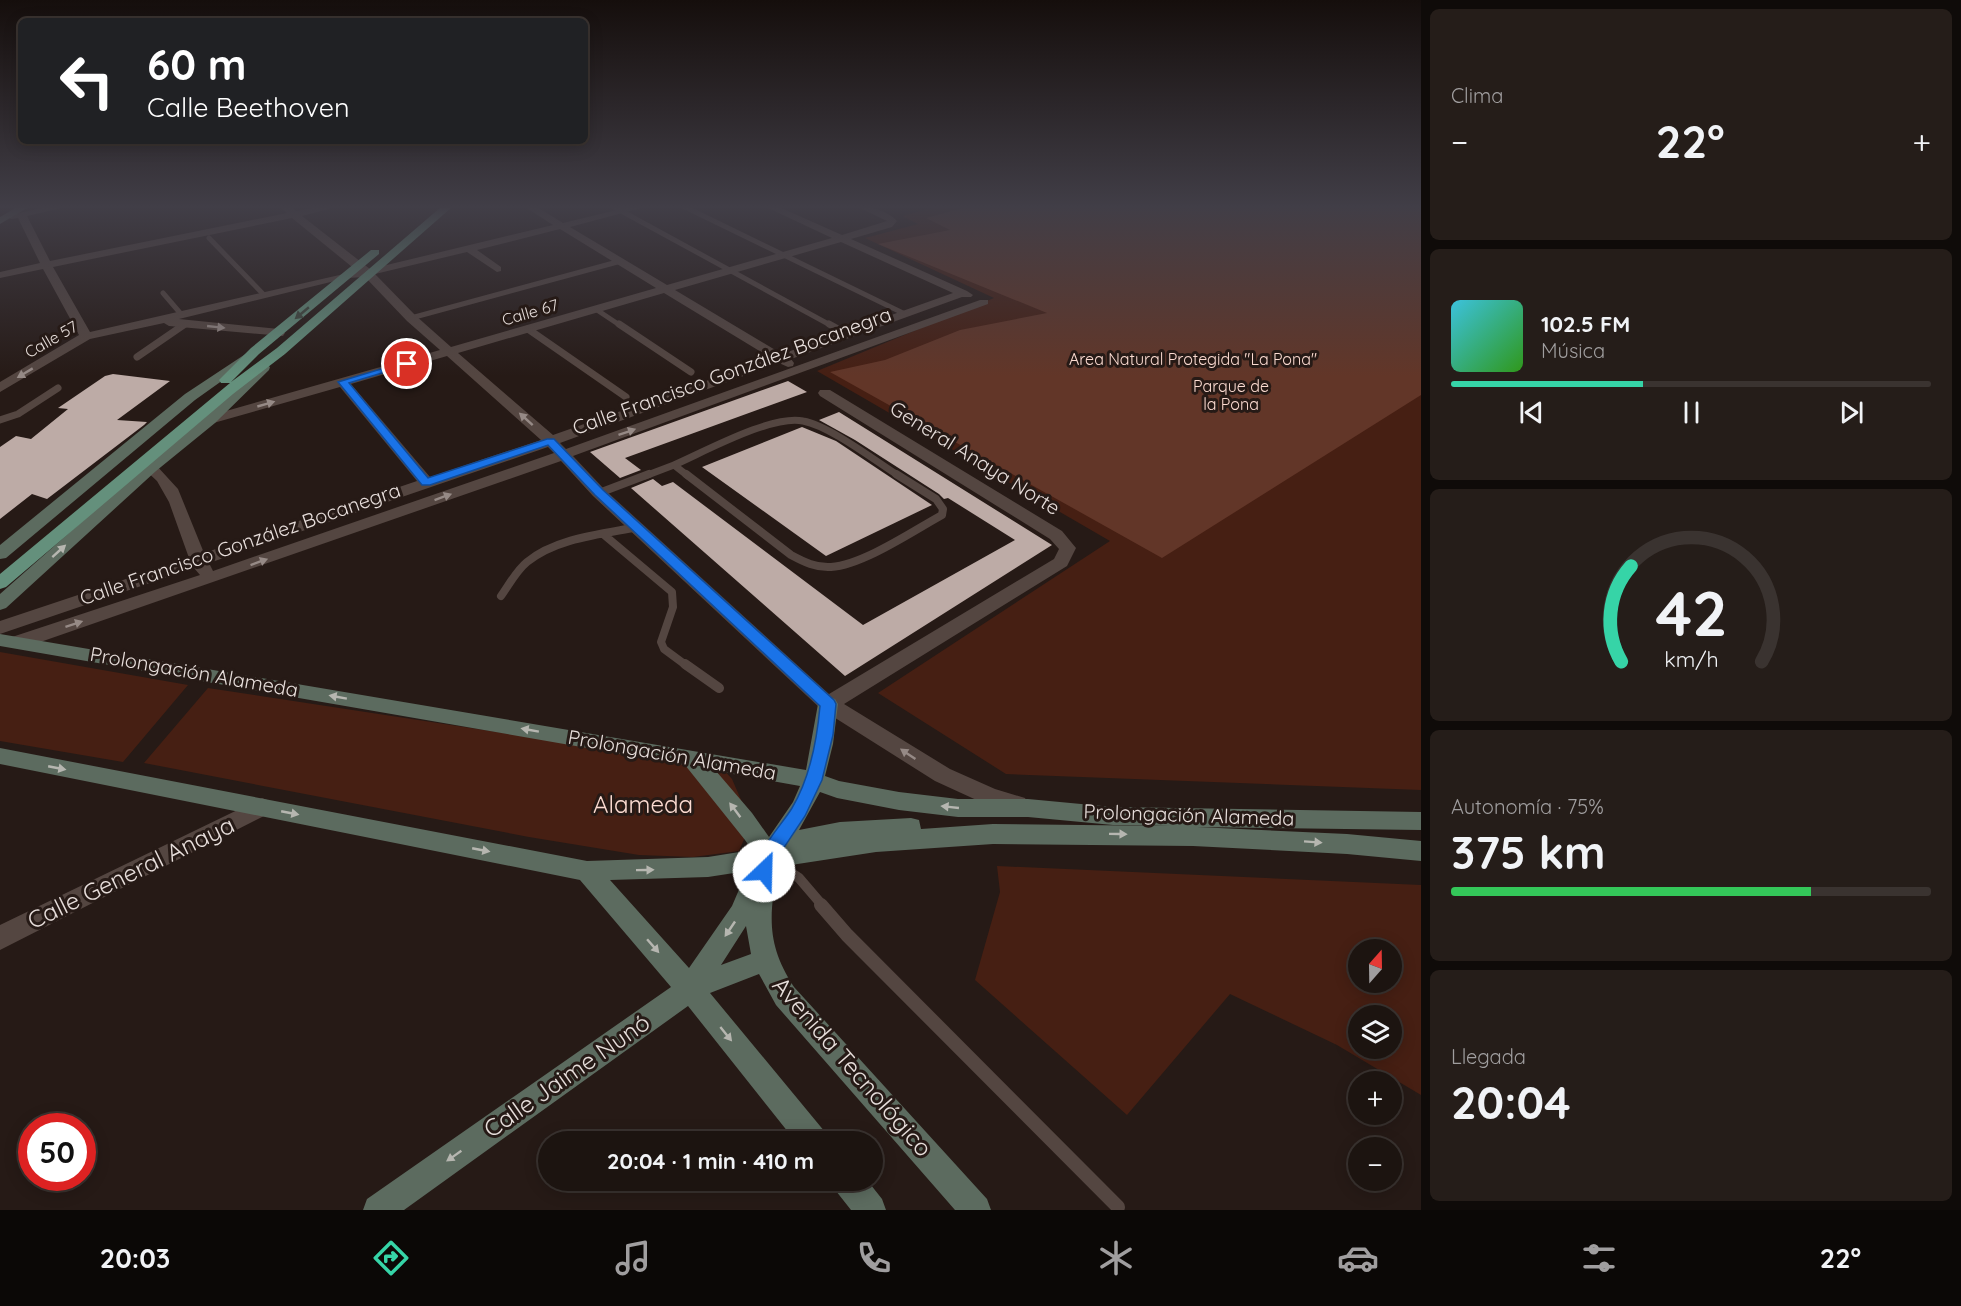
<!DOCTYPE html>
<html lang="es">
<meta charset="utf-8">
<style>
body{margin:0;font-family:Quicksand,sans-serif;background:#251d19;color:#f1f3f6;height:100vh;display:flex;flex-direction:column;font-size:22px;white-space:nowrap}
*{box-sizing:border-box;margin:0}
p{font-size:20px;color:#a09e9f}
.icon{flex:none;width:33px;height:33px;fill:none;stroke:currentColor;stroke-width:2;stroke-linecap:round;stroke-linejoin:round}
.map{position:relative;flex:1;overflow:hidden}
.panel{display:flex;flex-direction:column;gap:9px;padding:9px;background:#0f0b09;width:540px}
.panel>*{flex:none}
.hud{position:absolute;left:18px;top:18px;width:570px;height:126px;border-radius:9px;box-shadow:0 3px 15px #0003,0 0 0 2px #3a3330;background:#202124;color:#fff;overflow:hidden}
.needle{width:39px;rotate:20deg}
.fabs{position:absolute;left:1348px;top:939px;display:grid;gap:12px}
.fabs a{display:grid;place-items:center;width:54px;height:54px;border-radius:50%;background:#1c1410;box-shadow:0 3px 15px #0003,0 0 0 2px #3a3330;font-size:30px}
.speed{position:absolute;left:18px;top:1113px;display:flex;gap:12px;font-size:30px;font-weight:700;text-align:center}
.speed>*{display:grid;place-content:center;width:78px;height:78px;border-radius:50%;background:#1c1410;box-shadow:0 3px 15px #0003,0 0 0 2px #3a3330;line-height:1}
.speed .limit{border:9px solid #d22;background:#fff;color:#111}
.pin{position:absolute;display:grid;place-items:center;width:51px;height:51px;color:#fff;margin:-26px;border:3px solid #fff;border-radius:50%;box-shadow:0 2px 6px #0007}
.me{position:absolute;width:66px;margin:-33px;rotate:24deg;stroke-linejoin:round;filter:drop-shadow(0 0 4px #0008)}
.turn{display:flex;align-items:center;gap:21px;height:126px;padding:0 30px;font-size:27px}
.turn .icon{width:78px;height:78px;stroke-width:2.5}
.turn b{display:block;font-size:42px;line-height:51px}
.big{font-size:45px;font-weight:700;line-height:1.1}
.panel .widget{flex:1;display:flex;flex-direction:column;justify-content:center;gap:9px;min-width:0;padding:0 21px;border-radius:9px;background:#251d19}
.panel .dial{align-items:center;gap:0}
.dial svg{height:156px;overflow:visible;fill:none;stroke:#3a3330;stroke-width:7;stroke-linecap:round;text-anchor:middle}
.dial text{fill:#f1f3f6;stroke:none}
.song{display:flex;align-items:center;gap:18px}
.cover{width:72px;height:72px;border-radius:9px;background:linear-gradient(135deg,hsl(190 70% 55%),hsl(110 70% 35%))}
.played{height:6px;border-radius:3px;background:linear-gradient(90deg,#36d4a7 40%,#3a3330 40%)}
.keys{display:flex;justify-content:space-around;direction:ltr}
.heat{display:flex;justify-content:space-between;align-items:center;font-size:33px;direction:ltr}
.charge{height:9px;border-radius:4px;background:linear-gradient(90deg,#34c759 75%,#3a3330 0)}
.trip{position:absolute;left:538px;top:1131px;width:345px;height:60px;border-radius:30px;background:#1c1410;box-shadow:0 3px 15px #0003,0 0 0 2px #3a3330;font-weight:700;line-height:60px;text-align:center}
.dock{display:flex;height:96px;justify-content:space-around;align-items:center;background:#0b0806;color:#a09e9f}
.dock .icon{width:42px;height:42px}
.dock .on{color:#36d4a7}
.dock b{font-size:27px;color:#f1f3f6}
main{display:flex;flex:1;min-height:0}
.map>svg:first-child{display:block}
</style>
<main>
<div class="map">
<svg width="1421" height="1210" viewBox="0 0 1421 1210">
<rect width="100%" height="100%" fill="#261a16"/>
<path fill="#461f13" fill-rule="evenodd" d="M935,207h486v583l-415,-16 -128,-81 232,-152 -293,-170 177,-73 -129,-60 53,-14 -16,-8z
M0,652l188,33 -65,77 -123,-21z
M208,688l512,78 12,13 19,44 -12,28 -46,6 -54,-2 -110,-18 -385,-74z
M997,866l424,19v210l-84,-50 -107,-51 -103,121 -152,-135 25,-88zM1359,950h33v32h-33zM1359,1016h33v32h-33z"/>
<path fill="#623628" d="M967,207h454v188l-259,163 -332,-186 55,-12 75,-30 87,-17 -169,-69 72,-14 -24,-12z"/>
<path fill="#bdaba6" d="M113,374l57,7 -53,39 30,2 -3,3 -97,74 -15,-5 -32,25v-72l16,-11 15,3 37,-30 -10,-1 47,-32z
M788,381l19,11 -182,66 16,12 -21,8 -30,-26z
M839,412l213,133 -207,131 -214,-188 22,-9 9,7 11,-4 190,143 152,-85 -67,-42 -4,1 -5,-5 -84,-54 -36,-20z
M802,427l34,14 96,64 -106,51 -124,-89z"/>
<g fill="none" stroke-linecap="round" stroke-linejoin="round">
<path stroke="#544641" stroke-width="5" d="M614,207l218,119
M685,207l220,107
M209,238l55,57
M163,293l18,21
M597,310l24,16
M411,318l210,-57
M183,326l3,-2"/>
<path stroke="#544641" stroke-width="7" d="M619,324l72,48
M829,324l18,10
M528,329l98,68
M137,357l48,-33
M0,420l18,-6 40,-26
M674,465l14,11
M674,465c30,-13 99,-51 129,-44 27,5 71,39 96,55
M645,476l29,-11"/>
<path stroke="#544641" stroke-width="8" d="M686,474l105,81c13,7 25,13 40,12 32,-2 82,-36 111,-52l1,-6 -7,-10 -40,-25
M599,493l50,-19
M603,534l69,58 1,15 -12,35 3,7 23,17
M501,596c8,-11 15,-25 26,-34 29,-24 75,-28 111,-35"/>
<path stroke="#544641" stroke-width="10" d="M685,664l34,24
M773,861l26,17 24,28"/>
<path stroke="#544641" stroke-width="14" d="M821,905l26,30 271,272"/>
<path fill="#544641" fill-rule="evenodd" d="M46,207h20l-39,9 23,45 237,-48 -7,-6h11l5,4 22,-4h18l-34,9 68,53 183,-44 -28,-18h12l26,16 66,-16h16l-75,20 97,58 165,-47 -66,-31h13l63,28 45,-14 -29,-14c14,0 29,3 39,14l-5,6 -41,12 116,52 6,4 -2,2h-9l-171,62 3,4 -1,3 -5,1 -9,-4 -219,80 6,6 414,-149h8v4l-415,152 32,34 224,204 225,-135 5,-10 -9,-10 -230,-143 -2,-3 2,-3h10l232,141 14,17 -9,18 -223,138 106,65 45,20 30,9 3,6 -3,6 -8,3 -34,-10 -48,-22 -114,-72 -228,-213 -32,-35 -535,186 -7,1 -7,-1 -2,-5 2,-5 188,-62 -6,-7 -194,66v-13l189,-63 -20,-56 -12,-21 -14,-13 3,-3h10l22,24 26,64 213,-72 -77,-94 -130,37 -7,-4 2,-3 235,-67 -33,-29 -42,-44 -18,1 -168,41 100,10 6,4 -2,3 -114,-10 -5,-3 -74,16 -90,53v-10l79,-47 -36,-66 -43,9v-6l40,-9 -22,-45 -7,1 -5,-3zM292,218l65,53 -267,61 -37,-65zM560,229l96,59 -205,59 -36,-32 -40,-41 92,-22 30,20 4,-1v-4l-24,-17zM841,242l112,51 -171,61 -107,-64zM664,293l107,65 -218,77 -95,-82zM447,356l94,84 -111,37 -79,-93zM548,447l6,6 -341,118 -4,-8z
M262,798l8,3 3,6 -3,6 -270,137v-25z"/>
<path fill="#5c6b5f" fill-rule="evenodd" d="M17,207h12l-29,17v-7z
M250,351l6,4 -2,3 -59,42 -189,158 -6,1v-14l185,-151z
M264,363l6,4 -1,3 -54,53 -59,48 -150,137 -6,2v-16l146,-129 59,-48 54,-53z
M0,634l806,136 12,-66 3,-5 7,-2 7,2 3,5 -5,40 -8,32 14,5 60,11 59,7h70l85,8 308,5v18l-224,-3 150,7 74,7v20l-74,-7 -154,-8 -200,-2 -117,8 -98,15c-9,48 -12,77 16,120l193,212 4,11h-36l-179,-205 -17,-31 -49,19 115,139 5,10h-34l-108,-136 -284,204h-41l4,-11 304,-212 -91,-107 -580,-116v-16l587,113 121,-4 44,-7 -7,-10 -60,-75 -685,-119zM716,771l84,15 -7,16 -24,35 -17,-24zM820,792l17,6 62,12 59,7h70l85,8 57,1 -177,-2 -72,5 -2,-9 -8,-2 -71,4 -41,8zM747,871l-15,35 -43,62 -79,-88 98,-3zM746,926l5,28 -30,11z
M832,1180h35l15,19 4,11h-35l-15,-19z"/>
<path fill="#64907c" fill-rule="evenodd" d="M441,207h11l-167,147 -52,40 -227,193 -6,2v-15l230,-191h-9l-2,-3 32,-32 120,-98h8v4l-120,100 -28,28 46,-34z"/>
</g>
<defs><path id="oneway-solid" d="M-6-.8H1V-3.2L6.5 0L1 3.2V.8H-6Z" transform="scale(1.5)"/></defs>
<use fill="#3f493f" href="#oneway-solid" transform="translate(302 313) rotate(140)"/>
<g fill="#968a86">
<use href="#oneway-solid" transform="translate(216 327) rotate(6)"/>
<use href="#oneway-solid" transform="translate(25 373) rotate(149)"/>
<use href="#oneway-solid" transform="translate(266 404) rotate(-16)"/>
<use href="#oneway-solid" transform="translate(526 419) rotate(-138)"/>
<use href="#oneway-solid" transform="translate(627 432) rotate(-19)"/>
<use href="#oneway-solid" transform="translate(443 497) rotate(-20)"/>
<use href="#oneway-solid" transform="translate(259 562) rotate(-20)"/>
<use href="#oneway-solid" transform="translate(74 624) rotate(-18)"/>
<use href="#oneway-solid" transform="translate(908 754) rotate(-146)"/>
</g>
<g fill="#b6b6b0">
<use href="#oneway-solid" transform="translate(59 551) rotate(-42)"/>
<use href="#oneway-solid" transform="translate(338 697) rotate(-170)"/>
<use href="#oneway-solid" transform="translate(530 730) rotate(-170)"/>
<use href="#oneway-solid" transform="translate(57 768) rotate(11)"/>
<use href="#oneway-solid" transform="translate(950 807) rotate(-174)"/>
<use href="#oneway-solid" transform="translate(735 810) rotate(-127)"/>
<use href="#oneway-solid" transform="translate(290 813) rotate(11)"/>
<use href="#oneway-solid" transform="translate(1118 834) rotate(1)"/>
<use href="#oneway-solid" transform="translate(1313 842) rotate(4)"/>
<use href="#oneway-solid" transform="translate(481 850) rotate(11)"/>
<use href="#oneway-solid" transform="translate(645 870) rotate(-1)"/>
<use href="#oneway-solid" transform="translate(730 929) rotate(124)"/>
<use href="#oneway-solid" transform="translate(653 946) rotate(49)"/>
<use href="#oneway-solid" transform="translate(726 1034) rotate(51)"/>
<use href="#oneway-solid" transform="translate(454 1156) rotate(145)"/>
</g>
<linearGradient id="sky" x2="0" y2="1"><stop stop-color="#150e0c"/><stop offset="0.55" stop-color="#413e47"/><stop offset="1" stop-color="#413e47" stop-opacity="0"/></linearGradient>
<rect width="1421" height="376" fill="url(#sky)"/>
<path fill="#1a73e8" stroke="#114b97" stroke-width="1.5" d="M404,362l8,2 -63,19 79,95 119,-39h7l49,51 231,210 2,4 -3,31 -11,45 -17,36 -30,45 -4,16 -7,2 -6,-2c-9,-19 24,-52 34,-69 18,-30 25,-68 28,-102l-225,-211 -47,-50 -118,40h-8l-84,-103z"/>
<g text-anchor="middle" stroke-width="6" stroke-linejoin="round" paint-order="stroke">
<g font-size="16" fill="#e7dedb" stroke="#261a16">
<text transform="translate(530 312) rotate(-16)" y="6">Calle 67</text>
<text transform="translate(51 339) rotate(-30)" y="6">Calle 57</text>
</g>
<g font-size="16" fill="#fcdbd1" stroke="#261a16">
<text x="1193" y="365">Area Natural Protegida "La Pona"</text>
<text x="1231" y="392">Parque de<tspan x="1231" dy="18">la Pona</tspan></text>
</g>
<g font-size="20" fill="#e7dedb" stroke="#261a16">
<text transform="translate(732 371) rotate(-20)" y="7">Calle Francisco González Bocanegra</text>
<text transform="translate(975 458) rotate(32)" y="7">General Anaya Norte</text>
<text transform="translate(240 544) rotate(-19)" y="7">Calle Francisco González Bocanegra</text>
<text transform="translate(194 672) rotate(10)" y="7">Prolongación Alameda</text>
<text transform="translate(672 755) rotate(10)" y="7">Prolongación Alameda</text>
<text transform="translate(1189 815) rotate(2)" y="7">Prolongación Alameda</text>
</g>
<g font-size="24" fill="#fcdbd1" stroke="#261a16">
<text x="643" y="813">Alameda</text>
</g>
<g font-size="24" fill="#e7dedb" stroke="#261a16">
<text transform="translate(131 873) rotate(-26)" y="8">Calle General Anaya</text>
<text transform="translate(852 1067) rotate(49)" y="8">Avenida Tecnológico</text>
<text transform="translate(567 1076) rotate(-35)" y="8">Calle Jaime Nunó</text>
</g>
</g>
</svg>
<div class="fabs">
<a><svg class="needle" viewBox="-14 -14 28 28"><path d="M0-13l5 13h-10z" fill="#e53935"/><path d="M0 13l5-13h-10z" fill="#a09e9f"/></svg></a>
<a><svg class="icon" aria-label="layers" viewBox="0 0 24 24"><path d="M12 4l9 5-9 5-9-5zM3 14l9 5 9-5"/></svg></a>
<a>+</a>
<a>−</a>
</div>
<div class="speed"><div class="limit">50</div></div>
<div class="pin" style="left:407px;top:364px;background:#d93025"><svg class="icon" aria-label="arrive" viewBox="0 0 24 24"><path d="M6 21V4h12l-3 4 3 4H6"/></svg></div>
<svg class="me" style="left:764px;top:871px" viewBox="-20 -20 40 40"><circle r="19" fill="#fff"/><path d="M0-13L10 11 0 6-10 11z" fill="#1a73e8"/></svg>
<div class="trip">20:04 · 1 min · 410 m</div>
<div class="hud">
<div class="turn"><svg class="icon" aria-label="left" viewBox="0 0 24 24"><path d="M17 20v-9H6M10 6l-5 5 5 5"/></svg><div><b>60 m</b>Calle Beethoven</div></div>
</div>
</div>
<section class="panel">
<div class="widget"><p>Clima</p>
<div class="heat"><a>−</a><b class="big">22°</b><a>+</a></div>
</div>
<div class="widget">
<div class="song"><i class="cover"></i><div><b>102.5 FM</b><p>Música</p></div></div>
<div class="played"></div>
<div class="keys"><svg class="icon" aria-label="previous" viewBox="0 0 24 24"><path d="M18 5L8 12l10 7zM5 5v14"/></svg><svg class="icon" aria-label="pause" viewBox="0 0 24 24"><path d="M8 5v14M16 5v14"/></svg><svg class="icon" aria-label="next" viewBox="0 0 24 24"><path d="M6 5l10 7-10 7zM19 5v14"/></svg></div>
</div>
<div class="widget dial"><svg viewBox="0 0 100 80">
<path d="M14 69A42 42 0 1 1 86 69"/>
<path d="M14 69A42 42 0 0 1 19 20" stroke="#36d4a7"/>
<text x="50" y="56" font-size="32" font-weight="700">42</text>
<text x="50" y="72" font-size="11">km/h</text>
</svg></div>
<div class="widget"><p>Autonomía · 75%</p><b class="big">375 km</b><div class="charge"></div></div>
<div class="widget"><p>Llegada</p><b class="big">20:04</b></div>
</section>
</main>
<nav class="dock">
<b>20:03</b>
<svg class="icon on" aria-label="directions" viewBox="0 0 24 24"><path d="M12 3l9 9-9 9-9-9zM9 14v-3h6M13 9l2 2-2 2"/></svg>
<svg class="icon" aria-label="music" viewBox="0 0 24 24"><path d="M9 18V5l10-2v13"/><circle cx="6" cy="18" r="3"/><circle cx="16" cy="16" r="3"/></svg>
<svg class="icon" aria-label="phone" viewBox="0 0 24 24"><path d="M5 4h4l2 5-3 2q2 4 5 5l2-3 5 2v4C11 20 4 13 5 4z"/></svg>
<svg class="icon" aria-label="climate" viewBox="0 0 24 24"><path d="M12 3v18M4 7l16 10M4 17L20 7"/></svg>
<svg class="icon" aria-label="car" viewBox="0 0 24 24"><path d="M5 17H2v-5l4-1 3-4h7l3 4 3 1v5h-3M9 17h6M6 11h13"/><circle cx="7" cy="17" r="2"/><circle cx="17" cy="17" r="2"/></svg>
<svg class="icon" aria-label="filters" viewBox="0 0 24 24"><path d="M4 7h16M4 17h16"/><circle cx="9" cy="7" r="2"/><circle cx="15" cy="17" r="2"/></svg>
<b>22°</b>
</nav>
